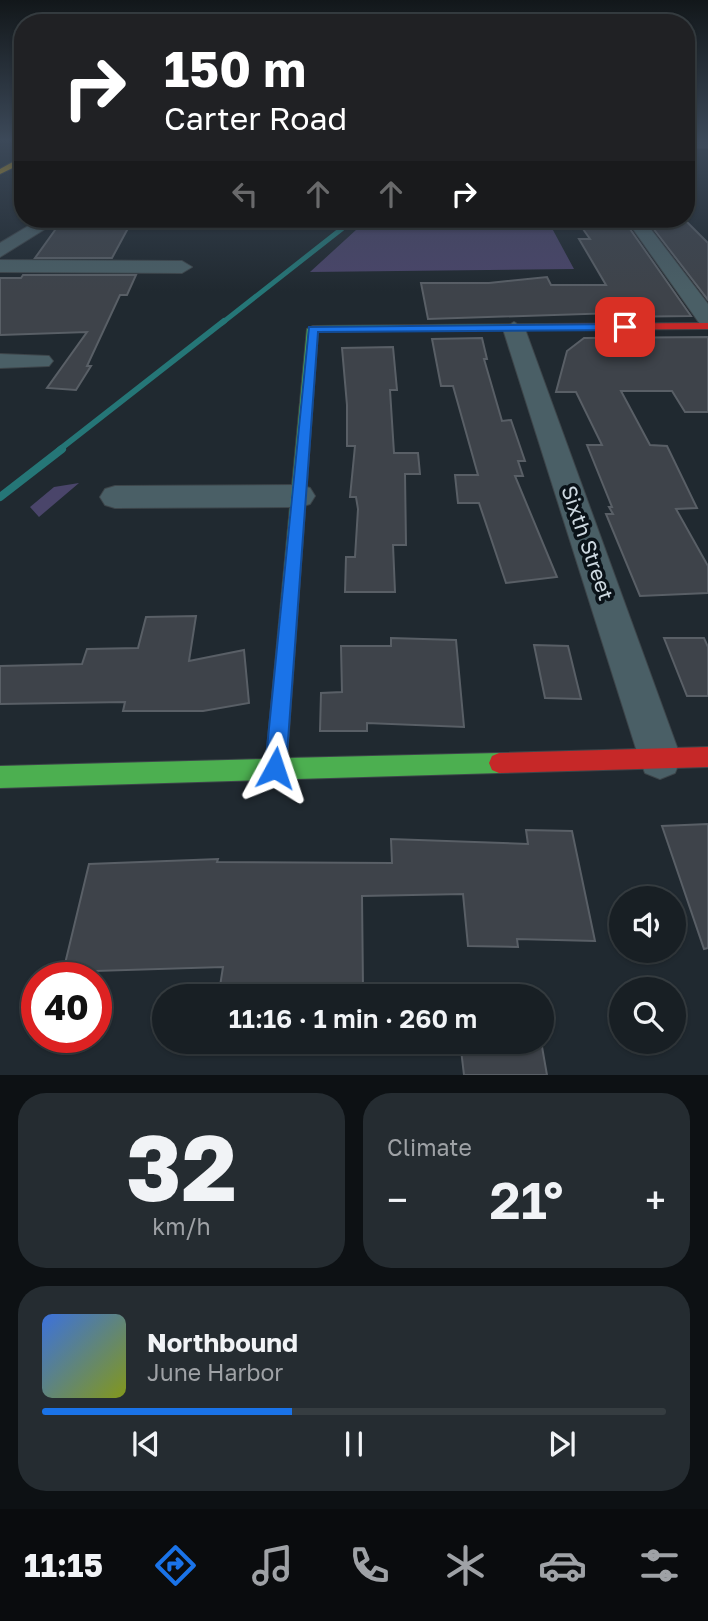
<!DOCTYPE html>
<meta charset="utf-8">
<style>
body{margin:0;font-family:"Golos Text",sans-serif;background:#252c31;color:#f1f3f6;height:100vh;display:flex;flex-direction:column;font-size:26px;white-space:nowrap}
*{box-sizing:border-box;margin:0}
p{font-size:23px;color:#9fa2a6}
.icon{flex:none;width:38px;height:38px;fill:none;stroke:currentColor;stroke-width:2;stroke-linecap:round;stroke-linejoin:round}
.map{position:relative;height:1075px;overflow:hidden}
.side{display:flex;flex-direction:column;gap:18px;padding:18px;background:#0d1114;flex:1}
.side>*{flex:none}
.top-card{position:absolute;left:14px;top:14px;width:681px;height:214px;border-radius:28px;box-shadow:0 2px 5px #0004,0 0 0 2px #363d41;background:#202124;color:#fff;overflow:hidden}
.controls{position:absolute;left:609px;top:886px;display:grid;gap:14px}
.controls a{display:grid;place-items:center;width:77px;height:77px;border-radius:50%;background:#181f24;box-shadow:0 2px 5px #0004,0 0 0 2px #363d41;font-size:35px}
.speed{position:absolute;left:21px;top:962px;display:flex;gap:14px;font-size:35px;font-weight:700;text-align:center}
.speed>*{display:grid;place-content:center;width:91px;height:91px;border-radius:50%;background:#181f24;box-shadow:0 2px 5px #0004,0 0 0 2px #363d41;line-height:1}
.speed .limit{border:10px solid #d22;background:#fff;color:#111}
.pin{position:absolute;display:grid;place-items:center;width:60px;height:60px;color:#fff;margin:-30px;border-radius:14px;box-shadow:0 4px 10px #0006}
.me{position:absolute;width:77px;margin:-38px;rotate:5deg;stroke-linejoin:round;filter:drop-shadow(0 0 5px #0008)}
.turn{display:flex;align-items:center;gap:24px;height:147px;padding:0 35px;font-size:32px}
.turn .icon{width:91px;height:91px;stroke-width:2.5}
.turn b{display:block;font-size:49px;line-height:60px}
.lanes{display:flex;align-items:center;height:66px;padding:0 35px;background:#0003;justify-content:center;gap:35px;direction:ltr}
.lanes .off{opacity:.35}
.big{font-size:52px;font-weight:600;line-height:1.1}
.side .tile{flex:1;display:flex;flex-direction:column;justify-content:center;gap:10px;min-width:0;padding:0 24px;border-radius:28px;background:#252c31}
.side .dial{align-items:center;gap:0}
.dial b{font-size:91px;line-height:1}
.song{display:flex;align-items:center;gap:21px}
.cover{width:84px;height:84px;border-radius:10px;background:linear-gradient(135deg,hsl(220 70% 55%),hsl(70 70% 35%))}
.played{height:7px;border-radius:4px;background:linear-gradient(90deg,#1a73e8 40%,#363d41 40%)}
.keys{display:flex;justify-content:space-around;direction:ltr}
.heat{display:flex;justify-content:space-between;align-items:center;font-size:38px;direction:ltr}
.side .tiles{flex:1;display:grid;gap:18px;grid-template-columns:1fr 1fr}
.tile:last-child{grid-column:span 2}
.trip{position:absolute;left:152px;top:984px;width:402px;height:70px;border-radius:35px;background:#181f24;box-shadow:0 2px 5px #0004,0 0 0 2px #363d41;font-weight:600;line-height:70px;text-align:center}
.tabs{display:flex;height:112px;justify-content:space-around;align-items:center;background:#0a0c0e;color:#9fa2a6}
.tabs .icon{width:49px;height:49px}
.tabs .selected{color:#1a73e8}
.tabs b{font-size:32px;color:#f1f3f6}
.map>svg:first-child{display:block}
</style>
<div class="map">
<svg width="708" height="1075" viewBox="0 0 708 1075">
<rect width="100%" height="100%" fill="#202930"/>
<path fill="#4a456a" d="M368,219h179l27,50 -264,3z
M79,483l-40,34 -9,-10 24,-20z"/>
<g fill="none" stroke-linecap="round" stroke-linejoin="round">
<path stroke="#257677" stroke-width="3.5" d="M351,222l3,-3"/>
<path stroke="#257677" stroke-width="5" d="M222,323l131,-103"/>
<path stroke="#257677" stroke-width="6" d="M59,450l165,-129"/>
<path stroke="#257677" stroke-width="8" d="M0,497l62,-48"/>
</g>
<path fill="#3e434a" stroke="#595f66" stroke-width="2" d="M63,219h70l-21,39h-77z
M576,219h47l68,97 -80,1 4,-4 -187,6 -7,-36h68l58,-6 4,8h55l-27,-46h11z
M646,219h38l24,24v57z
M23,275h113l-9,20h-7l-33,71h4l-15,24 -29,-2 40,-56 -87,3v-57h21z
M708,337v75h-23l-13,-21h-51l29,54 17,1 30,62 -21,1 32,57v27l-68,3 -34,-82h7l-4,-7h3l-25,-62h15l-26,-53h-20l11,-41 17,-13z
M482,338l5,21h-3l18,62 9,-1 14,41h-7l5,15h-8l42,101 -51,6 -27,-80h-21l-3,-28h23l-25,-89h-12l-9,-47z
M393,347l4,43h-7l4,63h24l2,21h-15l1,71h-13l2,47h-50l1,-35h9l3,-48 -2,-12h-6l5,-51h-8v-41l-5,-57z
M196,616l-7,45 55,-11 5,53 -46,8h-80l2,-9 -125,2v-38l82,-2 5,-15 51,-1 8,-31z
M391,638l65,2 8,87 -97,-4v8h-47l1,-38 21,-1 -1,-46h50z
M664,638h40l4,9v49h-21z
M534,645l34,1 13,53 -36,-1z
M708,824v124l-4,1 -42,-123z
M526,830l46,1 23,110 -78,-2 1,8 -50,-1 -5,-52 -101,2 1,92 -143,-2 3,-19 -160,5 26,-108 129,-5 -1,3 175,1 -1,-24 137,5z
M460,1041h81l6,34h-83z"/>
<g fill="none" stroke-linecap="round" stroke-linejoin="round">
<defs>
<path id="street" d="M686,141h22v7h-22z
M40,219h21l-61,38v-14z
M626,219h17l65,85v21l-8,-1z
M0,260l182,1 10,6 -10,6 -182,-1z
M514,322l11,7 156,429 -6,15 -15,6 -15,-6 -6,-15 -136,-429z
M0,354l49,2 4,5 -4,5 -49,2z
M300,485l10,3 5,8 -5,8 -10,3 -185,1 -10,-3 -5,-8 5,-8 10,-3z"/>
<path id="fast" d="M540,324l5,3 -1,2 -226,3 -31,426 212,-5 7,3 3,7 -3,7 -7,3 -499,15v-22l266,-7 41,-430 6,-3z"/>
<path id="slow" d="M20,158h3v5l-23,11v-5z"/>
<path id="jam" d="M708,323v6l-168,1 -5,-3 5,-3z
M708,747v20l-209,6 -7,-3 -3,-7 3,-7 7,-3z"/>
</defs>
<use href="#street" stroke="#3d454a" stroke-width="2"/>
<use href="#fast" stroke="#3d454a" stroke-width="2"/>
<use href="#slow" stroke="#3d454a" stroke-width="2"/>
<use href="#jam" stroke="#3d454a" stroke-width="2"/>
<use href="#street" fill="#4a5f66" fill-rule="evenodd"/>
<use href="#fast" fill="#4caf50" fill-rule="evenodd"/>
<use href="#slow" fill="#ffc107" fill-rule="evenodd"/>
<use href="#jam" fill="#c62828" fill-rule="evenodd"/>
</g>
<linearGradient id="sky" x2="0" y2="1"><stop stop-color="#12171a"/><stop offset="0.48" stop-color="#3c4959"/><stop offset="1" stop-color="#3c4959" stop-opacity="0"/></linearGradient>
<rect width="708" height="291" fill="url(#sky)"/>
<path fill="#1a73e8" stroke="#114b97" stroke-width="2" d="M625,324l5,3 -1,3 -311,2 -32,436 -3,8 -8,3 -7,-3 -3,-8 44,-441z"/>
<g text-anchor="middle" stroke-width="7" stroke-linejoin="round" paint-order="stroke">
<g font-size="21" fill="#cdd8e0" stroke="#0a1218">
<text transform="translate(587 543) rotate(71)" y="7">Sixth Street</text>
</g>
</g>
</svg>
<div class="controls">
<a><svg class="icon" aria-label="sound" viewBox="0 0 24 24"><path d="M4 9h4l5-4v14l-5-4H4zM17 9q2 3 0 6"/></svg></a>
<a><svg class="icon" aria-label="search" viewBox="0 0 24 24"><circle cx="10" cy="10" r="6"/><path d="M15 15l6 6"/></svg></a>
</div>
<div class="speed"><div class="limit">40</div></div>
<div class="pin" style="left:625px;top:327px;background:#d93025"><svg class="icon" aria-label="arrive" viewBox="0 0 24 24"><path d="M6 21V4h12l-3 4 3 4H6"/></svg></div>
<svg class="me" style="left:275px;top:768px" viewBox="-20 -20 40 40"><path d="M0-17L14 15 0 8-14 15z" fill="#1a73e8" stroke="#fff" stroke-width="4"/></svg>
<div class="trip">11:16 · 1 min · 260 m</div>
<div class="top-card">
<div class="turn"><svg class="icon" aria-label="right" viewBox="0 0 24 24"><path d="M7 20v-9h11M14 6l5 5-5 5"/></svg><div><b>150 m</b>Carter Road</div></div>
<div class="lanes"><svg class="icon off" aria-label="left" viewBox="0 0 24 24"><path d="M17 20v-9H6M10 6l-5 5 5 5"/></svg><svg class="icon off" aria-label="ahead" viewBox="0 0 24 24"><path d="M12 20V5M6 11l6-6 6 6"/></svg><svg class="icon off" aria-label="ahead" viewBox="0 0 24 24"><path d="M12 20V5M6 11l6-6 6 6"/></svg><svg class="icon" aria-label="right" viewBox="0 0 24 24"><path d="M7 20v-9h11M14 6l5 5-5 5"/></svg></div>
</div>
</div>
<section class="side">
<div class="tiles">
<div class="tile dial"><b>32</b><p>km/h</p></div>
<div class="tile"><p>Climate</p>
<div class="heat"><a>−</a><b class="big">21°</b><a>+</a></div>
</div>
<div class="tile">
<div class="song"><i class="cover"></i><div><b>Northbound</b><p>June Harbor</p></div></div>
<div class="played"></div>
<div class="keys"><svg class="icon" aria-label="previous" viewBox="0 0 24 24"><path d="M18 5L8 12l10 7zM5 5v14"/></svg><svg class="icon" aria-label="pause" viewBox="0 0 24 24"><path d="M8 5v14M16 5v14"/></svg><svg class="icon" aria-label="next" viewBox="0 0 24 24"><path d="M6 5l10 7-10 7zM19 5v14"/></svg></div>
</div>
</div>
</section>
<nav class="tabs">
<b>11:15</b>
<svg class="icon selected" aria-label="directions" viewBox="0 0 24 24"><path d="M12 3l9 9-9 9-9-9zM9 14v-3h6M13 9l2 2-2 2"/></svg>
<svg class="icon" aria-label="music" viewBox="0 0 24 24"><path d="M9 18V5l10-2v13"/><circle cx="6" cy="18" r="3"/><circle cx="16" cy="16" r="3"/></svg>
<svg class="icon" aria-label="phone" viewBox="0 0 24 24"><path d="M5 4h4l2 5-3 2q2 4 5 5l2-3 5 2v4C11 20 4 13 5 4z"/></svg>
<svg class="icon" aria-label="climate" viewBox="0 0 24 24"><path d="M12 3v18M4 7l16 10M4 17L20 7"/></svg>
<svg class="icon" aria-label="car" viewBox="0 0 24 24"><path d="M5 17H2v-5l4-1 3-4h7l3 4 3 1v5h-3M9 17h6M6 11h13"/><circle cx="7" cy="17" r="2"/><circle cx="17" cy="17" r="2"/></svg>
<svg class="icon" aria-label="filters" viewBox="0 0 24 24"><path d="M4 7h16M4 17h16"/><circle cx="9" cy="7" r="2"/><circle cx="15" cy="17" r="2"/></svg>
</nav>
